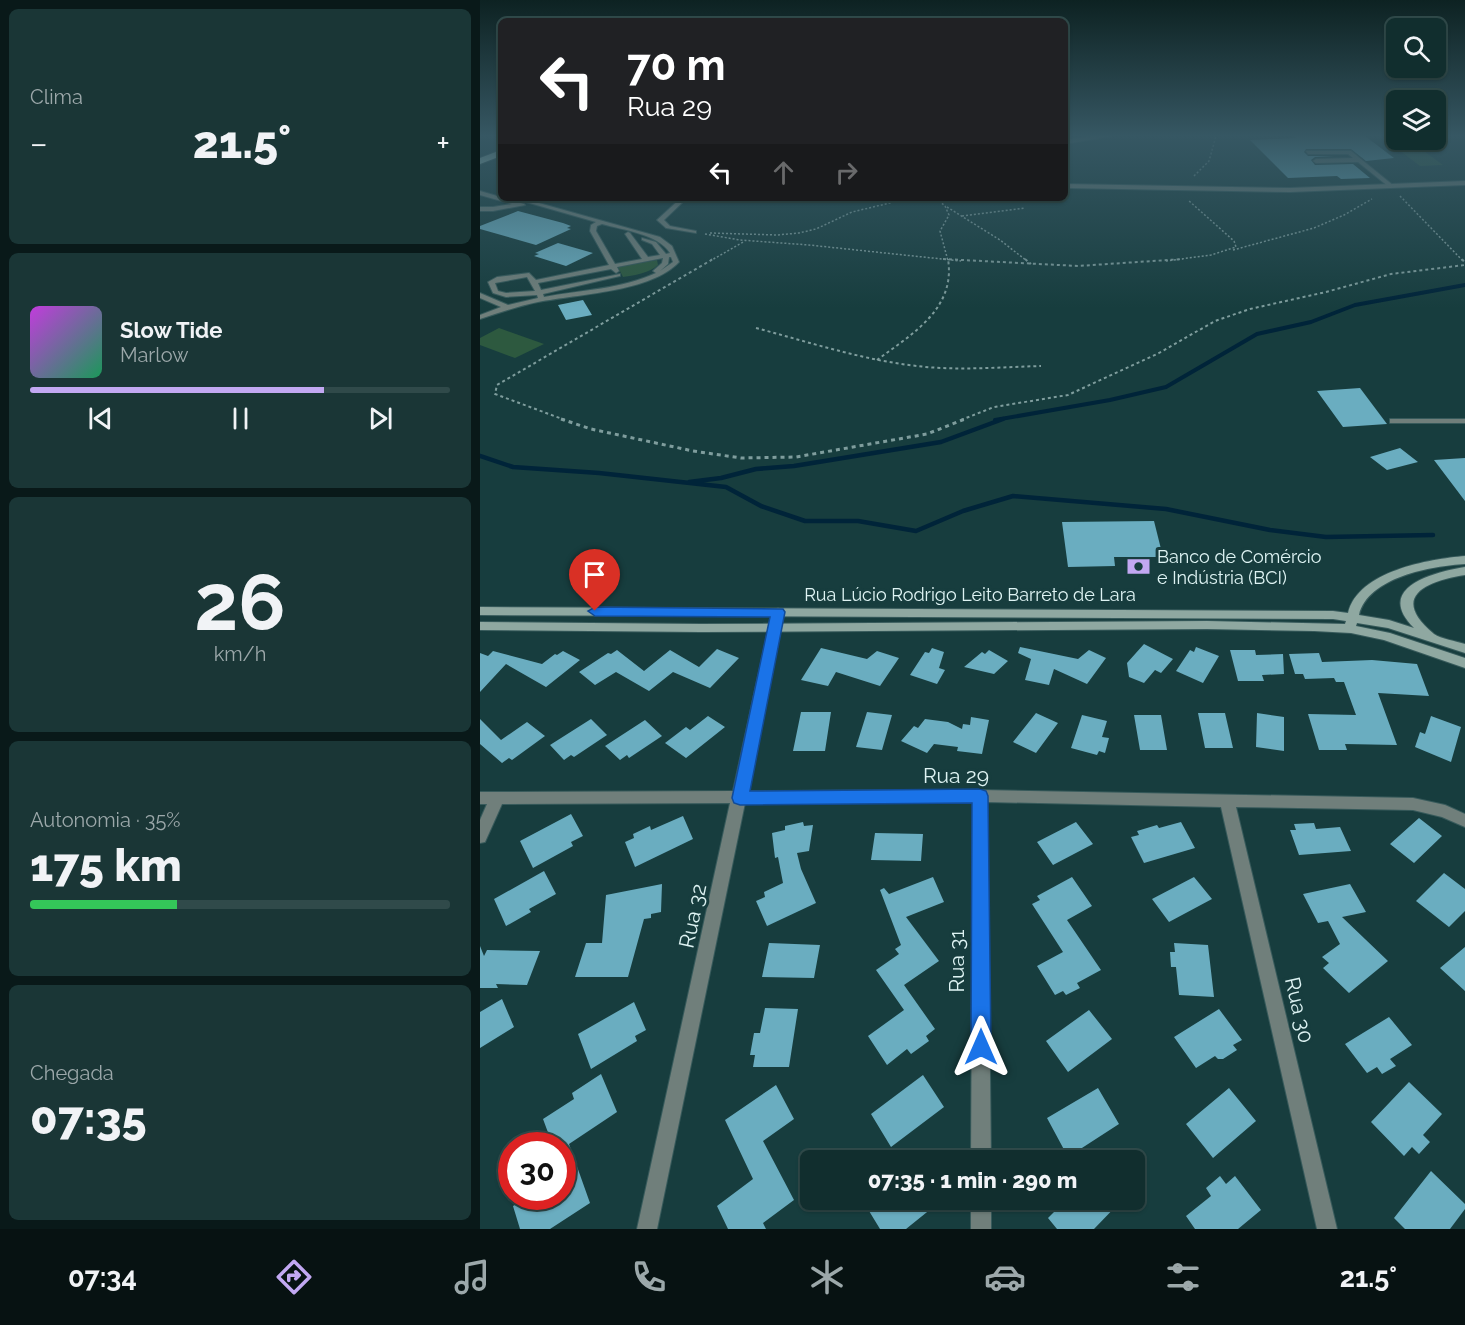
<!DOCTYPE html>
<html lang="pt">
<meta charset="utf-8">
<style>
body{margin:0;font-family:Raleway,sans-serif;background:#1a3636;color:#f1f3f6;height:100vh;display:flex;flex-direction:column;font-size:22px;white-space:nowrap}
*{box-sizing:border-box;margin:0}
p{font-size:20px;color:#9ca8aa}
.icon{flex:none;width:33px;height:33px;fill:none;stroke:currentColor;stroke-width:2;stroke-linecap:round;stroke-linejoin:round}
.map{position:relative;flex:1;overflow:hidden}
.panel{display:flex;flex-direction:column;gap:9px;padding:9px;background:#091919;width:480px}
.panel>*{flex:none}
.hud{position:absolute;left:18px;top:18px;width:570px;height:183px;border-radius:9px;box-shadow:0 2px 4px #0004,0 0 0 2px #304a4a;background:#202124;color:#fff;overflow:hidden}
.tools{position:absolute;left:906px;top:18px;display:grid;gap:12px}
.tools a{display:grid;place-items:center;width:60px;height:60px;border-radius:9px;background:#112e2e;box-shadow:0 2px 4px #0004,0 0 0 2px #304a4a;font-size:30px}
.speed{position:absolute;left:18px;top:1132px;display:flex;gap:12px;font-size:30px;font-weight:700;text-align:center}
.speed>*{display:grid;place-content:center;width:78px;height:78px;border-radius:50%;background:#112e2e;box-shadow:0 2px 4px #0004,0 0 0 2px #304a4a;line-height:1}
.speed .limit{border:9px solid #d22;background:#fff;color:#111}
.pin{position:absolute;display:grid;place-items:center;width:51px;height:51px;color:#fff;margin:-62px -26px;border-radius:50% 50% 50% 0;rotate:-45deg;box-shadow:0 0 6px #0007}
.pin .icon{rotate:45deg}
.me{position:absolute;width:66px;margin:-33px;rotate:0deg;stroke-linejoin:round;filter:drop-shadow(0 0 4px #0008)}
.turn{display:flex;align-items:center;gap:21px;height:126px;padding:0 30px;font-size:27px}
.turn .icon{width:78px;height:78px;stroke-width:2.5}
.turn b{display:block;font-size:42px;line-height:51px}
.lanes{display:flex;align-items:center;height:57px;padding:0 30px;background:#0003;justify-content:center;gap:30px;direction:ltr}
.lanes .off{opacity:.35}
.big{font-size:45px;font-weight:800;line-height:1.1}
.panel .widget{flex:1;display:flex;flex-direction:column;justify-content:center;gap:9px;min-width:0;padding:0 21px;border-radius:9px;background:#1a3636}
.panel .dial{align-items:center;gap:0}
.dial b{font-size:78px;line-height:1}
.song{display:flex;align-items:center;gap:18px}
.cover{width:72px;height:72px;border-radius:9px;background:linear-gradient(135deg,hsl(290 70% 55%),hsl(150 70% 35%))}
.played{height:6px;border-radius:3px;background:linear-gradient(90deg,#c2a8f2 70%,#304a4a 70%)}
.keys{display:flex;justify-content:space-around;direction:ltr}
.heat{display:flex;justify-content:space-between;align-items:center;font-size:33px;direction:ltr}
.charge{height:9px;border-radius:4px;background:linear-gradient(90deg,#34c759 35%,#304a4a 0)}
.trip{position:absolute;left:320px;top:1150px;width:345px;height:60px;border-radius:9px;background:#112e2e;box-shadow:0 2px 4px #0004,0 0 0 2px #304a4a;font-weight:800;line-height:60px;text-align:center}
.tab-bar{display:flex;height:96px;justify-content:space-around;align-items:center;background:#071212;color:#9ca8aa}
.tab-bar .icon{width:42px;height:42px}
.tab-bar .selected{color:#c2a8f2}
.tab-bar b{font-size:27px;color:#f1f3f6}
main{display:flex;flex:1;min-height:0}
.map>svg:first-child{display:block}
</style>
<main>
<section class="panel">
<div class="widget"><p>Clima</p>
<div class="heat"><a>−</a><b class="big">21.5°</b><a>+</a></div>
</div>
<div class="widget">
<div class="song"><i class="cover"></i><div><b>Slow Tide</b><p>Marlow</p></div></div>
<div class="played"></div>
<div class="keys"><svg class="icon" aria-label="previous" viewBox="0 0 24 24"><path d="M18 5L8 12l10 7zM5 5v14"/></svg><svg class="icon" aria-label="pause" viewBox="0 0 24 24"><path d="M8 5v14M16 5v14"/></svg><svg class="icon" aria-label="next" viewBox="0 0 24 24"><path d="M6 5l10 7-10 7zM19 5v14"/></svg></div>
</div>
<div class="widget dial"><b>26</b><p>km/h</p></div>
<div class="widget"><p>Autonomia · 35%</p><b class="big">175 km</b><div class="charge"></div></div>
<div class="widget"><p>Chegada</p><b class="big">07:35</b></div>
</section>
<div class="map">
<svg width="985" height="1229" viewBox="0 0 985 1229">
<rect width="100%" height="100%" fill="#173d3e"/>
<path fill="#2d593f" d="M941,149l22,16 -23,1 -21,-16z
M177,260l1,5c-9,8 -22,10 -35,12l-5,-10z
M19,328l45,16 -29,14 -35,-13v-7z"/>
<g fill="none" stroke-linecap="round" stroke-linejoin="round">
<path stroke="#002439" stroke-width="4" d="M515,420l115,-20 56,-13 91,-53 54,-12 44,-17 110,-20"/>
<path stroke="#002439" stroke-width="4.5" d="M0,456l33,11 86,6 127,14 35,19 44,15h53l58,10 47,-20 50,-15 153,13 104,21 56,7 107,-2
M209,482l32,-4 35,-9 38,-3 147,-24 62,-23"/>
</g>
<path fill="#6aadc0" d="M814,136h71l29,22 -28,3 -15,-12h-45l-2,3 4,4h26l-19,1 -4,3 4,5 38,-1 17,14 -29,1 -4,-3 -49,2 -38,-38 46,-2z
M38,211l45,12 8,3 -4,2 4,1 -35,16 -56,-16v-3z
M78,243l35,10 -27,13 -32,-10 5,-2 -4,-1z
M103,300l9,15 -26,5 -8,-15z
M880,388l27,36 -44,3 -26,-36z
M920,448l18,14 -31,8 -17,-13z
M985,458v43l-31,-41z
M674,521l9,36h-49l1,9 -47,1 -6,-45z
M664,644l29,15 -12,14 -6,-3 -11,13 -15,-6 -2,-14z
M540,647l58,12 11,-9 17,8 -19,26 -33,-15 -5,16 -24,-5 6,-21 -13,-6z
M716,647l23,9 -16,27 -27,-12 14,-21 4,2z
M341,648l46,11 10,-8 22,7 -19,28 -44,-14 -8,14 -27,-6z
M452,648l12,4 -5,16 6,2 -8,14 -27,-9 15,-23 4,1z
M237,649l22,9 -29,30 -37,-16 -24,19 -33,-19 -21,13 -16,-13 29,-19 3,1 6,-4 27,21 26,-21 29,17z
M509,650l19,11 -14,13 -30,-7 18,-15 3,2z
M750,650h25l1,5 27,-1 1,20 -22,1 2,6h-26z
M13,651l49,13 13,-10 2,1 6,-4 17,9 -34,27 -40,-23 -26,28v-39l8,3z
M839,653l3,9 50,-2 45,4 12,32 -51,-3 19,52 -52,-1 2,6h-28l-11,-36 48,1 -12,-33h-8l-2,-4 -29,1 -2,-5h-8l-6,-20z
M321,712h30l-6,39h-32z
M387,712l25,3 -10,35 -26,-3z
M556,713l22,10 -22,30 -23,-11z
M718,713h27l8,35h-28z
M777,713l27,4v34l-28,-4z
M602,715l25,6 -5,16 7,1 -4,15 -6,-2 -2,4 -26,-7z
M654,715h27l6,35h-27z
M228,716l17,11 -39,31 -21,-15 21,-16 4,3z
M951,716l30,11 -10,35 -36,-15 5,-15 5,2z
M491,717l18,3 -7,34 -25,-3 1,-4 -24,-3 -7,9 -26,-12 13,-15 4,2 7,-9 23,3 14,7 1,-5 7,1z
M0,719l21,21 26,-18 18,14 -33,24 -3,-2 -7,5 -22,-19z
M111,719l16,16 -33,22 -3,-2 -7,5 -14,-15z
M165,720l17,16 -33,22 -2,-3 -7,5 -15,-14z
M91,814l12,22 -12,6 2,4 -40,22 -13,-27z
M203,816l10,23 -58,28 -10,-25 9,-4 -1,-4 17,-8 1,4z
M939,818l23,18 -28,27 -24,-19z
M323,822l1,4 9,-1 -4,26 -12,2 4,16 15,34 -49,23 -11,-25 9,-4 -1,-5 19,-9 -5,-26 -3,1 -3,-25 13,-3v-4z
M596,822l17,22 -40,21 -16,-23z
M701,822l14,26 -51,15 -13,-26 8,-2 -2,-4 20,-6 2,3z
M834,823l2,6 24,-2 11,24 -52,4 -9,-25h6l-2,-6z
M395,833l48,1 -2,27 -50,-1z
M64,871l12,23 -27,15 2,3 -25,14 -12,-27z
M964,873l21,16v22l-16,16 -33,-26z
M453,877l11,25 -38,15 33,44 -35,24 31,44 -9,7 3,5 -18,13 -4,-5 -20,16 -19,-29 36,-26 -28,-40 23,-16 -4,-5 6,-4 -21,-55 4,-2 5,6z
M592,877l20,29 -25,14 34,50 -24,13 3,5 -14,7 -3,-4 -8,4 -18,-29 26,-14 -31,-48 8,-4 -3,-4z
M714,877l18,22 -43,23 -17,-23z
M182,884l-1,28 -10,2v4l-7,1 -16,58h-53l11,-34h16l4,-48z
M870,884l16,28 -24,5 46,44 -39,32 -26,-25 6,-5 -7,-6 18,-13 -12,-23 -10,2 -15,-29z
M289,943l51,2 -6,33 -52,-1z
M694,943l34,2 6,52 -35,-2 -3,-28h-5l-1,-15h5z
M0,946l4,10 3,-6 53,1 -13,34 -31,-1 2,4h-18z
M985,947v44l-25,-23z
M22,999l12,28 -34,21v-36z
M154,1002l12,28 -11,6 2,5 -46,28 -13,-35z
M285,1008l33,1 -9,58h-36l2,-12h-5l4,-22h6z
M739,1009l23,31 -9,5 4,5 -14,9h-5l-3,-3 -19,12 -22,-31z
M609,1010l23,29 -44,33 -22,-31z
M909,1017l23,28 -22,14 6,7 -14,8 -5,-7 -10,6 -22,-29z
M121,1074l16,38 -48,32 21,59 -40,26h-30l-7,-23 15,-9h34v-51h-9l-10,-27 31,-20 -2,-6z
M443,1075l21,32 -53,40 -20,-33z
M929,1082l33,32 -19,21 7,7 -11,12 -7,-7 -8,9 -33,-34z
M296,1085l18,34 -31,22 31,59 -31,23 3,6h-38l-11,-23 36,-27 -28,-59z
M618,1088l21,36 -51,33 -21,-39z
M749,1088l27,33 -43,37 -27,-34z
M951,1171l34,33v5l-15,20h-45l-11,-11z
M740,1176l6,8 9,-8 26,34 -23,19h-43l-9,-13 25,-20 -5,-8z
M394,1200h68l-36,29h-26l-14,-23z
M586,1200h56l-28,29h-37l-9,-11z"/>
<g fill="none" stroke-linecap="round" stroke-linejoin="round">
<defs>
<path id="lane" d="M985,181v4l-175,7 -225,-4v-4l225,4z
M0,191l44,13 1,1 -32,6h-13v-4h13l19,-3 -32,-9z
M32,198h9l139,39 12,9 7,16c-28,30 -101,32 -141,40 -20,4 -39,11 -58,17v-4l21,-8 -21,-9v-5l28,12 30,-7 -1,-3 -31,2 -13,-4 -5,-11 9,-5 32,-4 7,7 73,-15 -19,-34 1,-6 5,-3zM122,224c21,6 56,10 68,29l-4,1 -10,-12 -14,-4v2l10,4 8,11 -12,2 -18,-24 -2,-1 -3,2 17,25 -27,5 -19,-33 1,-5zM189,257h2l2,5 -13,9 8,-7zM183,258l-1,5 -9,8 3,2c-34,16 -75,17 -112,24l-1,-3 77,-18v-2l-79,16 -3,-7 73,-14 5,4 3,-2 -2,-4zM47,277l8,14 -29,2 -8,-2 -3,-8z
M201,198h6l-23,22 6,6 26,5v2l-30,-5 -9,-8z
M910,419h75v4h-75z"/>
<path id="street" d="M613,136h19l-47,8v-4z
M826,151h45l43,35 -5,1 -31,-25 -42,1 -3,-2 3,-2 37,-1 -5,-4h-40z
M298,608l6,4 -37,179 233,-1 433,8 32,7 20,9v13l-23,-10 -29,-7 -177,-3 101,422h-20l-96,-422 -234,-5 4,359h-20l2,-359 -228,1 -88,426h-20l93,-426 -228,1 -17,38 -5,1v-23l7,-16h-7v-12l253,-1 39,-179z
M491,1200h20v29h-20z"/>
<path id="secondary" d="M985,556v8c-33,2 -97,13 -106,51l30,5 25,8c-41,-41 21,-56 51,-61v8c-39,6 -76,22 -31,59 7,5 22,7 31,10v9l-77,-25 -31,-5 -1,3 34,7 75,25v10l-81,-28 -33,-7 -37,-2 -107,-2 -506,3 -221,-2v-8l221,2 506,-3 138,3 1,-3 -13,-2 -853,-4v-8l853,4 15,2c10,-42 81,-54 117,-57z"/>
<path id="highway" d="M21,150v6l-21,8v-6z"/>
</defs>
<use href="#lane" stroke="#375a5b" stroke-width="2"/>
<use href="#street" stroke="#375a5b" stroke-width="2"/>
<use href="#secondary" stroke="#375a5b" stroke-width="2"/>
<use href="#highway" stroke="#375a5b" stroke-width="2"/>
<path stroke="#7f9d9d" stroke-width="1.5" stroke-dasharray="2 2" stroke-linecap="butt" d="M714,176l15,-15 7,-25
M920,196l63,65
M456,198l9,8 4,9 -9,16 8,30
M467,207l53,33 27,21
M482,216l63,-8
M230,233l67,2 22,-2 17,-4 36,-17 59,-14
M225,234l35,6 69,5 152,16
M753,250l81,-22 30,-13 28,-16
M230,261l35,-20
M686,261l45,-6 25,-8 -2,-6 -46,-41"/>
<path stroke="#7f9d9d" stroke-width="2" stroke-dasharray="3 3" stroke-linecap="butt" d="M463,259l135,7 105,-7
M545,259l6,5
M982,259l3,4
M276,328c53,14 106,32 161,38 41,5 83,1 124,0
M397,360c35,-26 79,-51 71,-101
M85,420l-70,-26 2,-9 216,-126
M481,420l33,-13 74,-12 91,-42 56,-32 35,-12 76,-17 65,-18 74,-9"/>
<path stroke="#7f9d9d" stroke-width="3" stroke-dasharray="4 4" stroke-linecap="butt" d="M81,419l30,10 102,22 48,7 55,-1 131,-23 38,-15"/>
<use href="#lane" fill="#707f7b" fill-rule="evenodd"/>
<use href="#street" fill="#707f7b" fill-rule="evenodd"/>
<use href="#secondary" fill="#8fa8a1" fill-rule="evenodd"/>
<use href="#highway" fill="#bde4da" fill-rule="evenodd"/>
</g>
<linearGradient id="sky" x2="0" y2="1"><stop stop-color="#0d2222"/><stop offset="0.44" stop-color="#365763"/><stop offset="1" stop-color="#365763" stop-opacity="0"/></linearGradient>
<rect width="985" height="308" fill="url(#sky)"/>
<path fill="#1a73e8" stroke="#114b97" stroke-width="1.5" d="M115,607l188,2 2,3 -35,179 230,-2 6,2 2,5 3,251 -3,7 -7,3 -7,-3 -3,-7 1,-244 -232,2 -6,-2 -2,-5 38,-181 -175,-1 -7,-5z"/>
<defs>
<symbol id="bank-bare" viewBox="-9 -9 18 18"><path d="M-6-4H6V4H-6ZM0-2.3a2.3 2.3 0 1 0 0 4.6a2.3 2.3 0 1 0 0-4.6Z" fill="#c2a8f2" stroke="#173d3e" stroke-width="2.5" paint-order="stroke"/></symbol>
</defs>
<g fill-rule="evenodd">
<use href="#bank-bare" x="642" y="550" width="33" height="33"/>
</g>
<g text-anchor="middle" stroke-width="6" stroke-linejoin="round" paint-order="stroke">
<g font-size="18" fill="#def3f3" stroke="#173d3e" text-anchor="start">
<text x="677" y="563">Banco de Comércio<tspan x="677" dy="21">e Indústria (BCI)</tspan></text>
</g>
<g font-size="18" fill="#def3f3" stroke="#173d3e">
<text x="490" y="601">Rua Lúcio Rodrigo Leito Barreto de Lara</text>
</g>
<g font-size="21" fill="#def3f3" stroke="#173d3e">
<text x="476" y="783">Rua 29</text>
<text transform="translate(213 916) rotate(-78)" y="7">Rua 32</text>
<text transform="translate(477 961) rotate(-90)" y="7">Rua 31</text>
<text transform="translate(819 1010) rotate(77)" y="7">Rua 30</text>
</g>
</g>
</svg>
<div class="tools">
<a><svg class="icon" aria-label="search" viewBox="0 0 24 24"><circle cx="10" cy="10" r="6"/><path d="M15 15l6 6"/></svg></a>
<a><svg class="icon" aria-label="layers" viewBox="0 0 24 24"><path d="M12 4l9 5-9 5-9-5zM3 14l9 5 9-5"/></svg></a>
</div>
<div class="speed"><div class="limit">30</div></div>
<div class="pin" style="left:115px;top:611px;background:#d93025"><svg class="icon" aria-label="arrive" viewBox="0 0 24 24"><path d="M6 21V4h12l-3 4 3 4H6"/></svg></div>
<svg class="me" style="left:501px;top:1047px" viewBox="-20 -20 40 40"><path d="M0-17L14 15 0 8-14 15z" fill="#1a73e8" stroke="#fff" stroke-width="4"/></svg>
<div class="trip">07:35 · 1 min · 290 m</div>
<div class="hud">
<div class="turn"><svg class="icon" aria-label="left" viewBox="0 0 24 24"><path d="M17 20v-9H6M10 6l-5 5 5 5"/></svg><div><b>70 m</b>Rua 29</div></div>
<div class="lanes"><svg class="icon" aria-label="left" viewBox="0 0 24 24"><path d="M17 20v-9H6M10 6l-5 5 5 5"/></svg><svg class="icon off" aria-label="ahead" viewBox="0 0 24 24"><path d="M12 20V5M6 11l6-6 6 6"/></svg><svg class="icon off" aria-label="right" viewBox="0 0 24 24"><path d="M7 20v-9h11M14 6l5 5-5 5"/></svg></div>
</div>
</div>
</main>
<nav class="tab-bar">
<b>07:34</b>
<svg class="icon selected" aria-label="directions" viewBox="0 0 24 24"><path d="M12 3l9 9-9 9-9-9zM9 14v-3h6M13 9l2 2-2 2"/></svg>
<svg class="icon" aria-label="music" viewBox="0 0 24 24"><path d="M9 18V5l10-2v13"/><circle cx="6" cy="18" r="3"/><circle cx="16" cy="16" r="3"/></svg>
<svg class="icon" aria-label="phone" viewBox="0 0 24 24"><path d="M5 4h4l2 5-3 2q2 4 5 5l2-3 5 2v4C11 20 4 13 5 4z"/></svg>
<svg class="icon" aria-label="climate" viewBox="0 0 24 24"><path d="M12 3v18M4 7l16 10M4 17L20 7"/></svg>
<svg class="icon" aria-label="car" viewBox="0 0 24 24"><path d="M5 17H2v-5l4-1 3-4h7l3 4 3 1v5h-3M9 17h6M6 11h13"/><circle cx="7" cy="17" r="2"/><circle cx="17" cy="17" r="2"/></svg>
<svg class="icon" aria-label="filters" viewBox="0 0 24 24"><path d="M4 7h16M4 17h16"/><circle cx="9" cy="7" r="2"/><circle cx="15" cy="17" r="2"/></svg>
<b>21.5°</b>
</nav>
